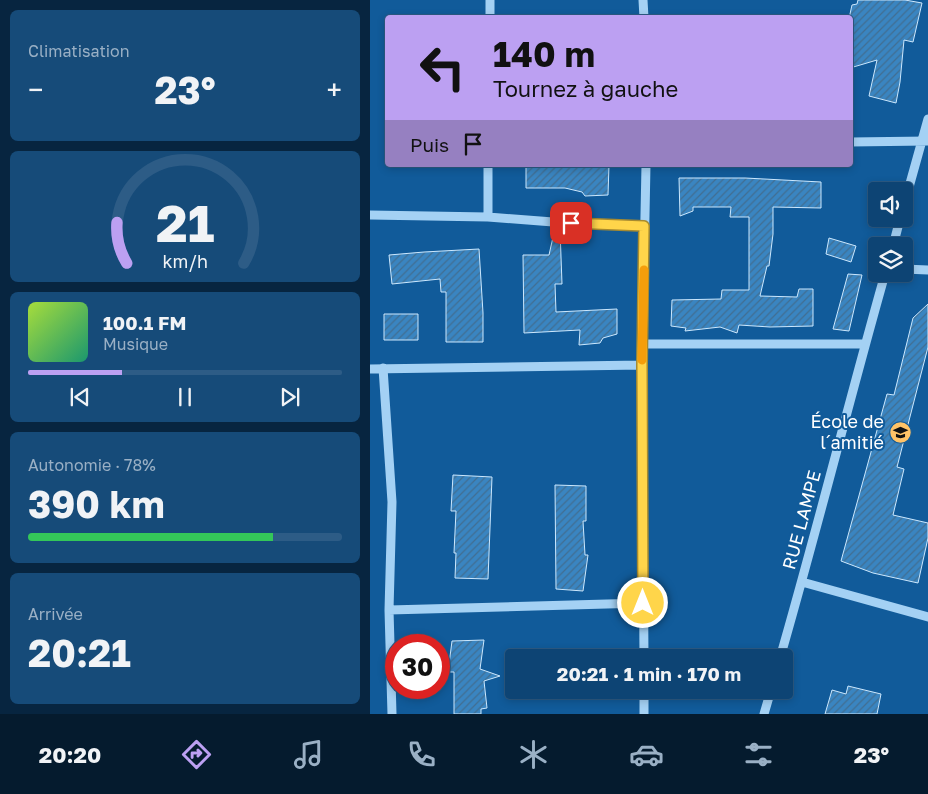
<!DOCTYPE html>
<html lang="fr">
<meta charset="utf-8">
<style>
body{margin:0;font-family:"Golos Text",sans-serif;background:#164b79;color:#f1f3f6;height:100vh;display:flex;flex-direction:column;font-size:19px;white-space:nowrap}
*{box-sizing:border-box;margin:0}
p{font-size:16px;color:#9ab0c5}
.icon{flex:none;width:28px;height:28px;fill:none;stroke:currentColor;stroke-width:2;stroke-linecap:round;stroke-linejoin:round}
.map{position:relative;flex:1;overflow:hidden}
.drawer{display:flex;flex-direction:column;gap:10px;padding:10px;background:#072540;width:370px}
.drawer>*{flex:none}
.banner{position:absolute;left:15px;top:15px;width:468px;height:152px;border-radius:5px;box-shadow:0 2px 8px #0003,0 0 0 1px #2d5c86;background:#bca0f2;color:#111;overflow:hidden}
.tools{position:absolute;left:498px;top:182px;display:grid;gap:10px}
.tools a{display:grid;place-items:center;width:45px;height:45px;border-radius:5px;background:#0d4474;box-shadow:0 2px 8px #0003,0 0 0 1px #2d5c86;font-size:25px}
.speed{position:absolute;left:15px;top:634px;display:flex;gap:10px;font-size:25px;font-weight:700;text-align:center}
.speed>*{display:grid;place-content:center;width:65px;height:65px;border-radius:50%;background:#0d4474;box-shadow:0 2px 8px #0003,0 0 0 1px #2d5c86;line-height:1}
.speed .limit{border:8px solid #d22;background:#fff;color:#111}
.pin{position:absolute;display:grid;place-items:center;width:42px;height:42px;color:#fff;margin:-21px;border-radius:10px;box-shadow:0 2px 8px #0006}
.me{position:absolute;width:55px;margin:-28px;rotate:0deg;stroke-linejoin:round;filter:drop-shadow(0 0 4px #0008)}
.turn{display:flex;align-items:center;gap:18px;height:105px;padding:0 25px;font-size:22px}
.turn .icon{width:65px;height:65px;stroke-width:2.5}
.turn b{display:block;font-size:35px;line-height:42px}
.then{display:flex;align-items:center;height:48px;padding:0 25px;background:#0003;gap:10px;font-size:19px}
.big{font-size:38px;font-weight:700;line-height:1.1}
.drawer .card{flex:1;display:flex;flex-direction:column;justify-content:center;gap:8px;min-width:0;padding:0 18px;border-radius:8px;background:#164b79}
.drawer .dial{align-items:center;gap:0}
.dial svg{height:130px;overflow:visible;fill:none;stroke:#2d5c86;stroke-width:7;stroke-linecap:round;text-anchor:middle}
.dial text{fill:#f1f3f6;stroke:none}
.song{display:flex;align-items:center;gap:15px}
.cover{width:60px;height:60px;border-radius:8px;background:linear-gradient(135deg,hsl(80 70% 55%),hsl(160 70% 35%))}
.played{height:5px;border-radius:2px;background:linear-gradient(90deg,#bca0f2 30%,#2d5c86 30%)}
.keys{display:flex;justify-content:space-around;direction:ltr}
.heat{display:flex;justify-content:space-between;align-items:center;font-size:28px;direction:ltr}
.charge{height:8px;border-radius:4px;background:linear-gradient(90deg,#34c759 78%,#2d5c86 0)}
.trip{position:absolute;left:135px;top:649px;width:288px;height:50px;border-radius:5px;background:#0d4474;box-shadow:0 2px 8px #0003,0 0 0 1px #2d5c86;font-weight:700;line-height:50px;text-align:center}
.menu{display:flex;height:80px;justify-content:space-around;align-items:center;background:#051b2e;color:#9ab0c5}
.menu .icon{width:35px;height:35px}
.menu .on{color:#bca0f2}
.menu b{font-size:22px;color:#f1f3f6}
main{display:flex;flex:1;min-height:0}
.map>svg:first-child{display:block}
</style>
<main>
<section class="drawer">
<div class="card"><p>Climatisation</p>
<div class="heat"><a>−</a><b class="big">23°</b><a>+</a></div>
</div>
<div class="card dial"><svg viewBox="0 0 100 80">
<path d="M14 69A42 42 0 1 1 86 69"/>
<path d="M14 69A42 42 0 0 1 8 44" stroke="#bca0f2"/>
<text x="50" y="56" font-size="32" font-weight="700">21</text>
<text x="50" y="72" font-size="11">km/h</text>
</svg></div>
<div class="card">
<div class="song"><i class="cover"></i><div><b>100.1 FM</b><p>Musique</p></div></div>
<div class="played"></div>
<div class="keys"><svg class="icon" aria-label="previous" viewBox="0 0 24 24"><path d="M18 5L8 12l10 7zM5 5v14"/></svg><svg class="icon" aria-label="pause" viewBox="0 0 24 24"><path d="M8 5v14M16 5v14"/></svg><svg class="icon" aria-label="next" viewBox="0 0 24 24"><path d="M6 5l10 7-10 7zM19 5v14"/></svg></div>
</div>
<div class="card"><p>Autonomie · 78%</p><b class="big">390 km</b><div class="charge"></div></div>
<div class="card"><p>Arrivée</p><b class="big">20:21</b></div>
</section>
<div class="map">
<svg width="558" height="714" viewBox="0 0 558 714">
<defs>
<pattern id="building-hatch" width="6" height="6" patternUnits="userSpaceOnUse" patternTransform="scale(1.25)"><rect width="6" height="6" fill="#3a85c1"/><path d="M-1 1l2-2M0 6l6-6M5 7l2-2" fill="none" stroke="#416e92"/></pattern>
</defs>
<rect width="100%" height="100%" fill="#115b9a"/>
<path fill="url(#building-hatch)" stroke="#cce8fe" d="M488,0h47l17,3 -9,39 -9,-2 -4,42 -4,21 -27,-7 8,-36 -27,8v-54l2,-9 5,-1z
M156,165h83l-1,30 -23,1 -3,-4 -17,-4h-39z
M309,178h66l76,4v26l-48,-1v27l-4,32h-2l-7,30 37,1 2,-8h14v37l-43,1 -31,-2 -2,8 -17,-6 -35,4 1,-3 -15,-2 1,-26 49,-1 1,-9h27v-73h-19l1,-10h-38v4l-13,5z
M185,228l5,1 2,55h-7l1,28 61,-3v25l-14,4 -3,5 -21,2 1,-15 -56,3 -1,-78h26z
M459,238l27,8 -5,16 -25,-8z
M109,249l4,64v29h-37v-50h-5l-1,-13 -48,5 -3,-29 35,-3z
M478,274l14,1 -13,56 -16,-2z
M558,304v43l-31,120 7,2 -11,46 35,8v15l-10,45 -45,-10 -32,-12 46,-167 7,1 19,-77z
M14,314h34v26h-34z
M83,475l39,2 -4,102 -33,-1 1,-25h-2l2,-42h-5z
M185,485l31,1v35h-3l2,34h3l-5,36 -27,-2z
M114,640l-4,29 20,7 -16,5 3,27 -6,1v5h-27v-42h-6l4,-31z
M478,686l33,8 -4,20h-52l7,-24 14,4z"/>
<g fill="none" stroke-linecap="round" stroke-linejoin="round">
<path stroke="#a4d1f4" stroke-width="9" d="M273,0l1,18
M120,18v-18
M480,142l78,-1
M534,205l24,-86
M0,215l118,2 65,5 91,4
M118,217v-52
M523,246l7,-27
M534,269l24,1
M273,344h222
M13,368l9,134 -3,108 3,104
M0,369l272,-4
M432,582l126,35
M19,610l254,-7
M274,658l-2,-293 4,-200
M410,658c37,-128 69,-257 105,-384
M274,690v24
M394,714l7,-24"/>
</g>
<g fill="none" stroke-linecap="round" stroke-linejoin="round">
<defs>
<path id="route" d="M201,223l73,3 -2,139 1,238"/>
</defs>
<use href="#route" stroke="#a68a30" stroke-width="12"/>
<use href="#route" stroke="#ffd54a" stroke-width="9"/>
<path stroke="#f59e0b" stroke-width="9" d="M272,360l2,-90"/>
</g>
<defs>
<symbol id="school-disc" viewBox="-11 -11 22 22"><circle r="9.5" fill="#ffc367" stroke="#115b9a"/><path d="M0-5L7-2L0 1L-7-2ZM-4 1L0 2.5L4 1V4Q0 6-4 4Z" fill="#111"/></symbol>
</defs>
<g fill-rule="evenodd">
<use href="#school-disc" x="518" y="420" width="25" height="25"/>
</g>
<g text-anchor="middle" stroke-width="4" stroke-linejoin="round" paint-order="stroke">
<g font-size="18" fill="#fff" stroke="#115b9a" text-anchor="end">
<text x="514" y="428">École de<tspan x="514" dy="21">l´amitié</tspan></text>
</g>
<g font-size="18" fill="#fff" stroke="#115b9a">
<text transform="translate(432 520) rotate(-75)" y="6">RUE LAMPE</text>
</g>
</g>
</svg>
<div class="tools">
<a><svg class="icon" aria-label="sound" viewBox="0 0 24 24"><path d="M4 9h4l5-4v14l-5-4H4zM17 9q2 3 0 6"/></svg></a>
<a><svg class="icon" aria-label="layers" viewBox="0 0 24 24"><path d="M12 4l9 5-9 5-9-5zM3 14l9 5 9-5"/></svg></a>
</div>
<div class="speed"><div class="limit">30</div></div>
<div class="pin" style="left:201px;top:223px;background:#d93025"><svg class="icon" aria-label="arrive" viewBox="0 0 24 24"><path d="M6 21V4h12l-3 4 3 4H6"/></svg></div>
<svg class="me" style="left:273px;top:603px" viewBox="-20 -20 40 40"><circle r="17" fill="#ffd54a" stroke="#fff" stroke-width="3"/><path d="M0-11L8 9 0 5-8 9z" fill="#fff"/></svg>
<div class="trip">20:21 · 1 min · 170 m</div>
<div class="banner">
<div class="turn"><svg class="icon" aria-label="left" viewBox="0 0 24 24"><path d="M17 20v-9H6M10 6l-5 5 5 5"/></svg><div><b>140 m</b>Tournez à gauche</div></div>
<div class="then">Puis<svg class="icon" aria-label="arrive" viewBox="0 0 24 24"><path d="M6 21V4h12l-3 4 3 4H6"/></svg></div>
</div>
</div>
</main>
<nav class="menu">
<b>20:20</b>
<svg class="icon on" aria-label="directions" viewBox="0 0 24 24"><path d="M12 3l9 9-9 9-9-9zM9 14v-3h6M13 9l2 2-2 2"/></svg>
<svg class="icon" aria-label="music" viewBox="0 0 24 24"><path d="M9 18V5l10-2v13"/><circle cx="6" cy="18" r="3"/><circle cx="16" cy="16" r="3"/></svg>
<svg class="icon" aria-label="phone" viewBox="0 0 24 24"><path d="M5 4h4l2 5-3 2q2 4 5 5l2-3 5 2v4C11 20 4 13 5 4z"/></svg>
<svg class="icon" aria-label="climate" viewBox="0 0 24 24"><path d="M12 3v18M4 7l16 10M4 17L20 7"/></svg>
<svg class="icon" aria-label="car" viewBox="0 0 24 24"><path d="M5 17H2v-5l4-1 3-4h7l3 4 3 1v5h-3M9 17h6M6 11h13"/><circle cx="7" cy="17" r="2"/><circle cx="17" cy="17" r="2"/></svg>
<svg class="icon" aria-label="filters" viewBox="0 0 24 24"><path d="M4 7h16M4 17h16"/><circle cx="9" cy="7" r="2"/><circle cx="15" cy="17" r="2"/></svg>
<b>23°</b>
</nav>
